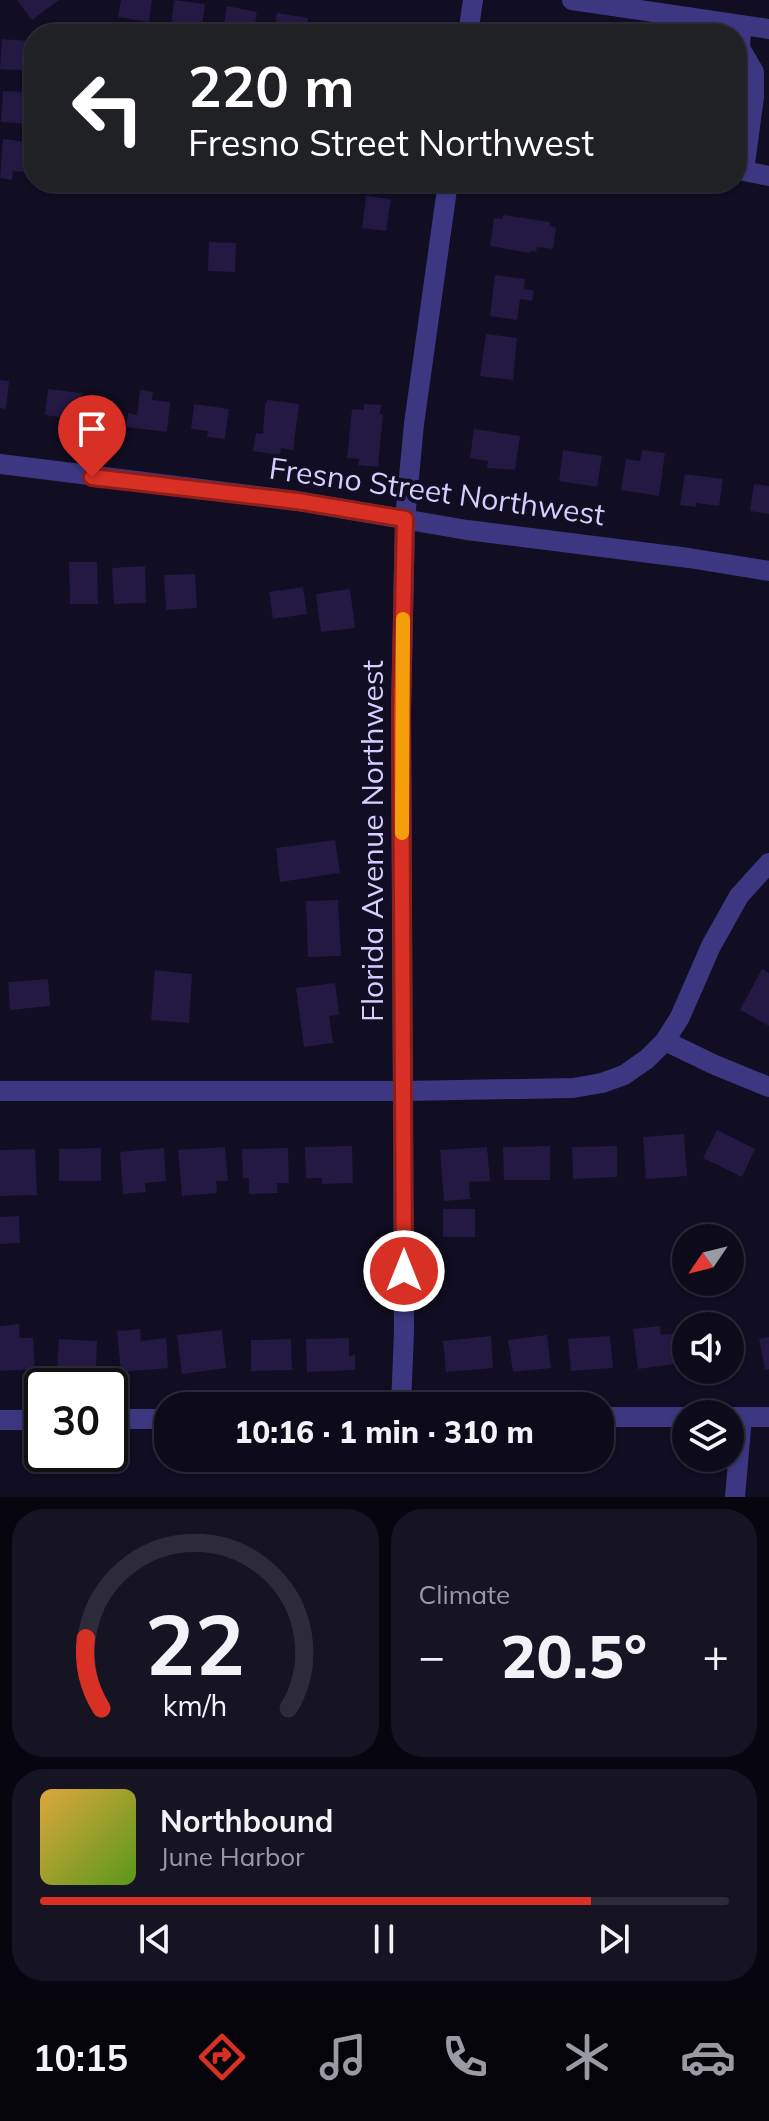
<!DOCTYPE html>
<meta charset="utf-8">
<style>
body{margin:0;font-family:Mulish,sans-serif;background:#161323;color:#f1f3f6;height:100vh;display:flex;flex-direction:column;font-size:30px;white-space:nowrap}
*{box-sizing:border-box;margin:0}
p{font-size:26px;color:#9a9aa2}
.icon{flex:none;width:44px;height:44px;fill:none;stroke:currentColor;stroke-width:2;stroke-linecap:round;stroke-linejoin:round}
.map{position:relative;height:1497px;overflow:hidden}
.details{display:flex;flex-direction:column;gap:12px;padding:12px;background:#07060e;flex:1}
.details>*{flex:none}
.hud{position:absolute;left:24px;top:24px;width:722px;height:168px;border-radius:32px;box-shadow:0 2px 6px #0004,0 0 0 2px #2d2b39;background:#202124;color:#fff;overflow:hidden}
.needle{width:52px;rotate:235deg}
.fabs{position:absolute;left:672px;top:1224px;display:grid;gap:16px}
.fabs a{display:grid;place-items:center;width:72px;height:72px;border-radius:50%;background:#0d0a1a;box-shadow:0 2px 6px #0004,0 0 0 2px #2d2b39;font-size:40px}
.speed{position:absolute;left:24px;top:1368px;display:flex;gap:16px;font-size:40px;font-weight:700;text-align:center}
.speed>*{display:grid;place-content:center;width:104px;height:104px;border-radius:50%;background:#0d0a1a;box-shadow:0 2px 6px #0004,0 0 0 2px #2d2b39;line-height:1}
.speed .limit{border:4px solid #111;border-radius:12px;background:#fff;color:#111}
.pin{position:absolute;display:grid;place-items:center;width:68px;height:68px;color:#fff;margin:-82px -34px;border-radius:50% 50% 50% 0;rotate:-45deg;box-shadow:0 0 8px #0007}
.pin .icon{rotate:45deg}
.me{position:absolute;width:88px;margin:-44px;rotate:0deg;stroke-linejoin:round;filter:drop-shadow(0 0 6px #0008)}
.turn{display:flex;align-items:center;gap:28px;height:168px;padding:0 32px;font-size:36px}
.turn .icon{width:104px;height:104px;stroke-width:2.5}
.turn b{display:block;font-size:56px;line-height:68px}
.big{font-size:60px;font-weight:800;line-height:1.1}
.details .tile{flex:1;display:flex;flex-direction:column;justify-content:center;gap:12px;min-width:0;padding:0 28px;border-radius:32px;background:#161323}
.details .dial{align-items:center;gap:0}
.dial svg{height:208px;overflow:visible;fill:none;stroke:#2d2b39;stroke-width:7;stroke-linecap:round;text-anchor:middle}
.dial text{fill:#f1f3f6;stroke:none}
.song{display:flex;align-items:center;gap:24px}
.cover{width:96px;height:96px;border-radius:12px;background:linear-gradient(135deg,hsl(40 70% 55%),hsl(90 70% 35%))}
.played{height:8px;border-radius:4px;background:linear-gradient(90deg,#d93025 80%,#2d2b39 80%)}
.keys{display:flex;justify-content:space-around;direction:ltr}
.heat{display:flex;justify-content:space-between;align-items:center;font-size:44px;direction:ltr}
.details .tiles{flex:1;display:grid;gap:12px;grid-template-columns:1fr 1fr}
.tile:last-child{grid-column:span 2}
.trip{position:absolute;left:154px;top:1392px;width:460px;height:80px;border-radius:32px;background:#0d0a1a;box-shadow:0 2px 6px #0004,0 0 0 2px #2d2b39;font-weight:800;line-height:80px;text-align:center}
.menu{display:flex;height:128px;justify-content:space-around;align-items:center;background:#05040a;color:#9a9aa2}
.menu .icon{width:56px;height:56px}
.menu .current{color:#d93025}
.menu b{font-size:36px;color:#f1f3f6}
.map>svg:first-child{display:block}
</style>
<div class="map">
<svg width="769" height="1497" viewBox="0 0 769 1497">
<rect width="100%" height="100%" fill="#110d22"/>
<path fill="#231943" d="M17,0h42l-27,20z
M121,0h31l-3,22 -31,-5z
M174,0l31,4 -4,30h-12l1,-6 -19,-2z
M227,6l30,6 -4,22 -30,-3z
M277,13l31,5 -2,16h-33z
M2,39l28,2v9l4,1v20l-34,-2z
M3,91l24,1 -2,32 -24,-2z
M3,139l24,3 -3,30 -11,-1 -1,9 -12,-2z
M366,196l25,3 -5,32 -24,-3z
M503,215l47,7v4l6,1 -3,22 -16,-2 -1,5 -6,-1v2l-40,-7 4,-28 9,1z
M209,242l27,1 -1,29 -27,-1z
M495,275l30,4 -1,10 10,1 -2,11 -12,-2 -3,21 -27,-4z
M486,334l31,4 -4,42 -33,-4z
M0,380l9,1 -3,28 -6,-1z
M48,389l34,4 -3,27 -34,-5z
M140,390l13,2 -1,8 18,2 -3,30 -41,-5 2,-14 9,2z
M268,400l31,4 -6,46 -12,-2 -1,7 -27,-4 3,-18 7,1 2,-29z
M194,404l35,5 -4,30 -18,-2 1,-6 -17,-2z
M364,404l17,1 -1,9h3l-5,53 -20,-2 1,-6 -12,-1 5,-49 12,1z
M474,429l46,7 -5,34 -28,-2 1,-7 -18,-3z
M563,450l39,6 -5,31 -38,-6z
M642,450l23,3 -6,43 -38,-6 5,-31 14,2z
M685,474l38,5 -4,27 -23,-3v4l-16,-2z
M754,484l15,2v28l-19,-3z
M69,562h28l1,42h-28z
M145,566l1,37 -32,1 -2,-36z
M195,574l2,34 -31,2 -2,-35z
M303,587l4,27 -34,5 -4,-27z
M350,589l5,39 -34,4 -5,-38z
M335,840l5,33 -60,9 -4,-34z
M338,900l3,56 -33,1 -2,-56z
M762,969l7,4v53l-29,-16z
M155,970l37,4 -3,49 -38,-3z
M48,979l2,27 -40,4 -2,-28z
M335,983l4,32 -10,1 4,27 -29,4 -8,-59z
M717,1130l38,19 -13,28 -39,-19z
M684,1134l3,42 -41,3 -3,-42z
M352,1146l1,37 -31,1v-6h-16l-1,-31z
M550,1146v34h-46l-1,-33z
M617,1146v31l-44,2 -1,-32z
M225,1147l3,34h-12l1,12 -35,3 -4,-46z
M487,1147l3,34 -21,1 1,17 -26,2 -4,-51z
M101,1148v33h-42v-32z
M164,1148l2,33 -21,2 1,9 -23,2 -3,-42z
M288,1148l1,35h-12l1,10 -29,1v-16h-6l-1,-29z
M35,1149l2,46 -37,1v-46z
M443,1209h32v28h-32z
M19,1216l1,27 -20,1v-27z
M19,1324l1,14h13l2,31 -35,2v-45z
M660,1326l1,9 16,-2 4,30 -43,6 -5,-40z
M140,1329l1,12 25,-3 2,30 -47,4 -4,-41z
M222,1330l4,38 -44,6 -5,-39z
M547,1335l4,33 -38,4 -5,-32z
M491,1336l2,32 -47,4 -3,-31z
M610,1336l3,32 -42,3 -3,-32z
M769,1337v32l-4,1 -6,-31z
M349,1338v18l6,-1v15l-48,2 -1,-33z
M59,1339l38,2 -1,28 -39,-2z
M291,1339l1,31 -41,1v-31z"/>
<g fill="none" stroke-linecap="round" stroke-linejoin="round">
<path stroke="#3d3782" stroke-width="20" d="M572,0l197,29
M741,25l-1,23 14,24v25l-10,74 25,5
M468,34l5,-34
M0,464l297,37 170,29 222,28 80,13
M665,1041l50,24 54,22
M0,1091h404l169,-3 29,-5 22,-8 23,-16 18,-18 15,-24 31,-71 28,-50 30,-33
M401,1406l3,-75 -3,-618 4,-194 9,-95 34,-242
M600,1417h86
M730,1417h39
M110,1419h58
M0,1420h42
M735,1497l7,-80"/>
</g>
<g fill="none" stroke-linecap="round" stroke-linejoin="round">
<defs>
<path id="route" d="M92,477l205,24 108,18 -4,194 3,558"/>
</defs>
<use href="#route" stroke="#8d1f18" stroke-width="20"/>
<use href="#route" stroke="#d93025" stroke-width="14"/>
<path stroke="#f59e0b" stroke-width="14" d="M402,833l1,-214"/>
</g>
<g text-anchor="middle" stroke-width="8" stroke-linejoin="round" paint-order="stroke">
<g font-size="30" fill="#d6ceff" stroke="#110d22">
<text transform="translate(437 492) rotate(8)" y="10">Fresno Street Northwest</text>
<text transform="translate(373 841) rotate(-90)" y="10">Florida Avenue Northwest</text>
</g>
</g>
</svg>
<div class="fabs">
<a><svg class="needle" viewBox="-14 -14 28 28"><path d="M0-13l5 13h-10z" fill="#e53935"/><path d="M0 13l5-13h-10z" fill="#9a9aa2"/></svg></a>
<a><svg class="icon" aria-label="sound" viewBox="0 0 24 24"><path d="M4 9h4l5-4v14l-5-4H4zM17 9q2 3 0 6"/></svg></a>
<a><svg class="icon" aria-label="layers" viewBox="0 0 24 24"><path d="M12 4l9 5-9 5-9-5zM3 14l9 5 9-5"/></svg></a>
</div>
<div class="speed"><div class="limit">30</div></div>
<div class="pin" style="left:92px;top:477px;background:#d93025"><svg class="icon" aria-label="arrive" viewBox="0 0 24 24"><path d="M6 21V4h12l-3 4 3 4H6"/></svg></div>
<svg class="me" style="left:404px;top:1271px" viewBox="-20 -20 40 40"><circle r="17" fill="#d93025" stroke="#fff" stroke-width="3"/><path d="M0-11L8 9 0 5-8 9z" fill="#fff"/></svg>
<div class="trip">10:16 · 1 min · 310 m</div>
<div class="hud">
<div class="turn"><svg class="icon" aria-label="left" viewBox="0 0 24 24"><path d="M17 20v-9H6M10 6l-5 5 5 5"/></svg><div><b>220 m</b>Fresno Street Northwest</div></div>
</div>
</div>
<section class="details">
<div class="tiles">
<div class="tile dial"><svg viewBox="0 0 100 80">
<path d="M14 69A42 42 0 1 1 86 69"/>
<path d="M14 69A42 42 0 0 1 8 42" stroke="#d93025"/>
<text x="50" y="56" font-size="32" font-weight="700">22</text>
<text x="50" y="72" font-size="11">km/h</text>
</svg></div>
<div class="tile"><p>Climate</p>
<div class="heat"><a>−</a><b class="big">20.5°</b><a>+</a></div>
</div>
<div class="tile">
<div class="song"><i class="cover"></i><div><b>Northbound</b><p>June Harbor</p></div></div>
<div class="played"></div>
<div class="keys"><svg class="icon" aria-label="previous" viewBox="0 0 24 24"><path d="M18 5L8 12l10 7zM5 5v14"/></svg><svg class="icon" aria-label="pause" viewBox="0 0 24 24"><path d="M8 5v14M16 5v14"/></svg><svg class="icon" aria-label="next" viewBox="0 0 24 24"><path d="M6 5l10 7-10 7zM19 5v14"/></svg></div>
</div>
</div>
</section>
<nav class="menu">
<b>10:15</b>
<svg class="icon current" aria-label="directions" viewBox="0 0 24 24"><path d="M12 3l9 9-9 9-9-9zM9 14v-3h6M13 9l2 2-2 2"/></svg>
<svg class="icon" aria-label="music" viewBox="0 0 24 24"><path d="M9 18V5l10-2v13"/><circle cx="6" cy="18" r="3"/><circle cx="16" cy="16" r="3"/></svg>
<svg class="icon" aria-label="phone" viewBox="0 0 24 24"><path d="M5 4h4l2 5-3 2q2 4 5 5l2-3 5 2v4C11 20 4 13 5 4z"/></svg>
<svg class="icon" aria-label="climate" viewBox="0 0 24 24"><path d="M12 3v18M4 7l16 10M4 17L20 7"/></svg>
<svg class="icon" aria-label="car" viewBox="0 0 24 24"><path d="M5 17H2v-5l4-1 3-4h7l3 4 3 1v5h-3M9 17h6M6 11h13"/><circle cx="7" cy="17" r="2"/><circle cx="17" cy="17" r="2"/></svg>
</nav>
